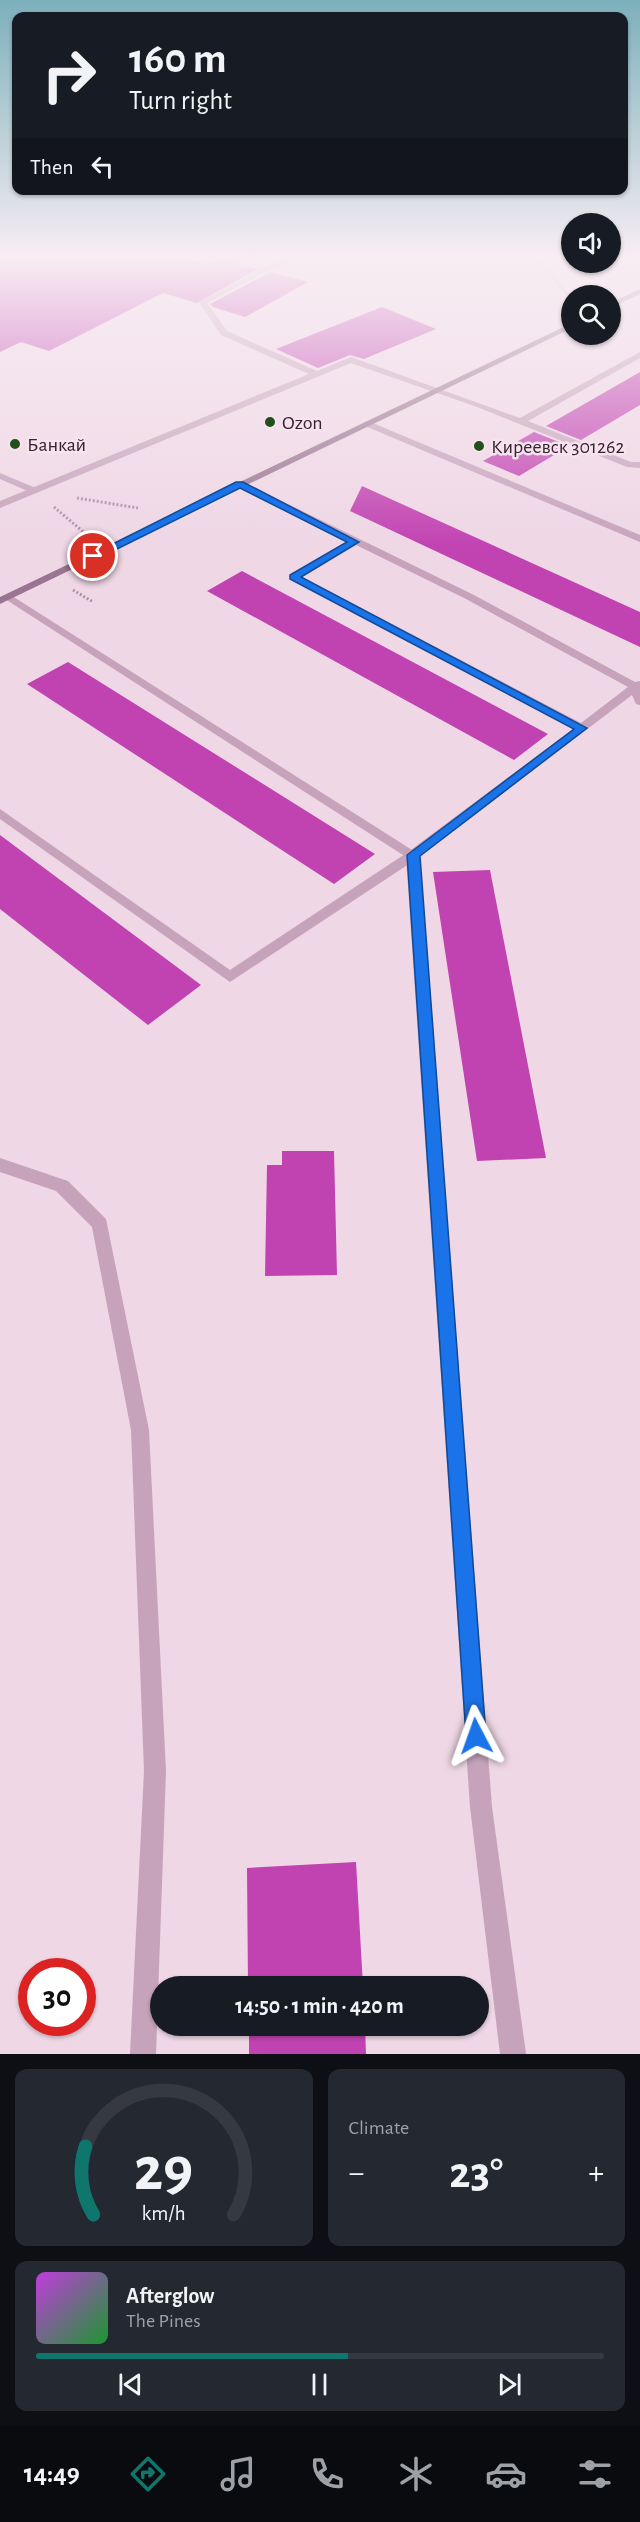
<!DOCTYPE html>
<meta charset="utf-8">
<style>
body{margin:0;font-family:"Alegreya Sans",sans-serif;background:#242831;color:#f1f3f6;height:100vh;display:flex;flex-direction:column;font-size:22px;white-space:nowrap}
*{box-sizing:border-box;margin:0}
p{font-size:20px;color:#9ea1a6}
.icon{flex:none;width:33px;height:33px;fill:none;stroke:currentColor;stroke-width:2;stroke-linecap:round;stroke-linejoin:round}
.map{position:relative;height:2054px;overflow:hidden}
.sheet{display:flex;flex-direction:column;gap:15px;padding:15px;background:#0d0f14;flex:1}
.sheet>*{flex:none}
.guide{position:absolute;left:12px;top:12px;width:616px;height:183px;border-radius:12px;box-shadow:0 2px 4px #0004;background:#171b24;color:#f1f3f6;overflow:hidden}
.tools{position:absolute;left:561px;top:213px;display:grid;gap:12px}
.tools a{display:grid;place-items:center;width:60px;height:60px;border-radius:50%;background:#171b24;box-shadow:0 2px 4px #0004;font-size:30px}
.speed{position:absolute;left:18px;top:1958px;display:flex;gap:12px;font-size:30px;font-weight:700;text-align:center}
.speed>*{display:grid;place-content:center;width:78px;height:78px;border-radius:50%;background:#171b24;box-shadow:0 2px 4px #0004;line-height:1}
.speed .limit{border:9px solid #d22;background:#fff;color:#111}
.pin{position:absolute;display:grid;place-items:center;width:51px;height:51px;color:#fff;margin:-26px;border:3px solid #fff;border-radius:50%;box-shadow:0 2px 6px #0007}
.me{position:absolute;width:66px;margin:-33px;rotate:356deg;stroke-linejoin:round;filter:drop-shadow(0 0 4px #0008)}
.turn{display:flex;align-items:center;gap:21px;height:126px;padding:0 18px;font-size:27px}
.turn .icon{width:78px;height:78px;stroke-width:2.5}
.turn b{display:block;font-size:42px;line-height:51px}
.then{display:flex;align-items:center;height:57px;padding:0 18px;background:#0003;gap:12px;font-size:22px}
.big{font-size:45px;font-weight:700;line-height:1.1}
.sheet .tile{flex:1;display:flex;flex-direction:column;justify-content:center;gap:9px;min-width:0;padding:0 21px;border-radius:12px;background:#242831}
.sheet .dial{align-items:center;gap:0}
.dial svg{height:156px;overflow:visible;fill:none;stroke:#363941;stroke-width:7;stroke-linecap:round;text-anchor:middle}
.dial text{fill:#f1f3f6;stroke:none}
.song{display:flex;align-items:center;gap:18px}
.cover{width:72px;height:72px;border-radius:9px;background:linear-gradient(135deg,hsl(290 70% 55%),hsl(130 70% 35%))}
.played{height:6px;border-radius:3px;background:linear-gradient(90deg,#0f766e 55%,#363941 55%)}
.keys{display:flex;justify-content:space-around;direction:ltr}
.heat{display:flex;justify-content:space-between;align-items:center;font-size:33px;direction:ltr}
.sheet .tiles{flex:1;display:grid;gap:15px;grid-template-columns:1fr 1fr}
.tile:last-child{grid-column:span 2}
.trip{position:absolute;left:150px;top:1976px;width:339px;height:60px;border-radius:30px;background:#171b24;box-shadow:0 2px 4px #0004;font-weight:700;line-height:60px;text-align:center}
.menu{display:flex;height:96px;justify-content:space-around;align-items:center;background:#090b0e;color:#9ea1a6}
.menu .icon{width:42px;height:42px}
.menu .selected{color:#0f766e}
.menu b{font-size:27px;color:#f1f3f6}
.map>svg:first-child{display:block}
</style>
<div class="map">
<svg width="640" height="2054" viewBox="0 0 640 2054">
<rect width="100%" height="100%" fill="#efd7e5"/>
<path fill="#c143b2" d="M0,259h187l20,5 15,-5 36,10 -61,34 -34,-10 -114,58 -28,-9 -21,10z
M271,272l37,10 -63,35 -32,-10 -3,-3z
M382,307l54,22 -72,30 -14,-4 -32,13 -42,-19z
M640,372v33l-59,35 -35,-14z
M534,432l35,14 -50,30 -36,-15z
M362,486l278,126v35l-290,-136z
M242,571l306,163 -34,26 -307,-169z
M68,662l307,192 -41,30 -307,-200z
M0,835l201,150 -53,40 -148,-116z
M490,870l56,288 -69,3 -44,-289z
M282,1151h52l3,124 -72,1 2,-111h15z
M356,1862l7,124h-115l-1,-118z
M249,2025h116l1,29h-117z"/>
<g fill="none" stroke-linecap="round" stroke-linejoin="round">
<path stroke="#b28ea7" stroke-width="2" stroke-dasharray="1.5 1.5" stroke-linecap="butt" d="M539,259l33,41"/>
<path stroke="#b28ea7" stroke-width="3" stroke-dasharray="2 2" stroke-linecap="butt" d="M77,498l61,10
M54,507l33,28
M73,590l20,12"/>
<path fill="#c6a3bb" fill-rule="evenodd" d="M282,259h9l-84,44 20,28 90,40 34,-14 169,61 120,-66v6l-112,63 103,41h9v6l-13,-1 -150,-60 -126,-44 -351,145v-7l309,-127 -88,-39 -22,-33z
M368,421l272,114v7l-275,-116v-4z
M237,482h6l231,113 161,87 5,-1v24l-4,-1 -4,-9 -214,163 -188,124 -230,-163v-10l230,161 178,-118 165,-123 -283,-150v-4l58,-34 -111,-55zM356,545l110,54 162,88 -47,36 -279,-146z
M0,1158l68,23 38,38 43,211 17,341 -10,283h-26l14,-283 -13,-341 -39,-203 -36,-36 -56,-19z"/>
<path fill="#c6a3bb" fill-rule="evenodd" d="M0,473l38,16 2,2 -8,2 -32,-14z
M9,594l411,261 72,952 34,247h-26l-30,-247 -64,-950 -401,-258v-4z"/>
<path fill="#9a7591" fill-rule="evenodd" d="M640,289v5l-30,14v-5z
M572,323v5l-572,276v-7z"/>
</g>
<linearGradient id="sky" x2="0" y2="1"><stop stop-color="#7cb0bb"/><stop offset="0.47" stop-color="#f8edf3"/><stop offset="1" stop-color="#f8edf3" stop-opacity="0"/></linearGradient>
<rect width="640" height="546" fill="url(#sky)"/>
<path fill="#1a73e8" stroke="#114b97" stroke-width="1.5" d="M236,482h7l116,60 -58,35 286,151 -167,128 66,880 -3,7 -7,3 -7,-3 -3,-7 -59,-881 167,-126 -284,-150v-4l57,-33 -107,-54 -143,71 -8,-3z"/>
<g fill="#20511d" stroke="#f8e2ef" stroke-width="2">
<circle cx="270" cy="422" r="6"/>
<circle cx="15" cy="444" r="6"/>
<circle cx="479" cy="446" r="6"/>
</g>
<g text-anchor="middle" stroke-width="5" stroke-linejoin="round" paint-order="stroke">
<g font-size="20" fill="#32252f" stroke="#f8e2ef" text-anchor="start">
<text x="282" y="429">Ozon</text>
<text x="27" y="451">Банкай</text>
<text x="491" y="453">Киреевск 301262</text>
</g>
</g>
</svg>
<div class="tools">
<a><svg class="icon" aria-label="sound" viewBox="0 0 24 24"><path d="M4 9h4l5-4v14l-5-4H4zM17 9q2 3 0 6"/></svg></a>
<a><svg class="icon" aria-label="search" viewBox="0 0 24 24"><circle cx="10" cy="10" r="6"/><path d="M15 15l6 6"/></svg></a>
</div>
<div class="speed"><div class="limit">30</div></div>
<div class="pin" style="left:93px;top:556px;background:#d93025"><svg class="icon" aria-label="arrive" viewBox="0 0 24 24"><path d="M6 21V4h12l-3 4 3 4H6"/></svg></div>
<svg class="me" style="left:476px;top:1736px" viewBox="-20 -20 40 40"><path d="M0-17L14 15 0 8-14 15z" fill="#1a73e8" stroke="#fff" stroke-width="4"/></svg>
<div class="trip">14:50 · 1 min · 420 m</div>
<div class="guide">
<div class="turn"><svg class="icon" aria-label="right" viewBox="0 0 24 24"><path d="M7 20v-9h11M14 6l5 5-5 5"/></svg><div><b>160 m</b>Turn right</div></div>
<div class="then">Then<svg class="icon" aria-label="left" viewBox="0 0 24 24"><path d="M17 20v-9H6M10 6l-5 5 5 5"/></svg></div>
</div>
</div>
<section class="sheet">
<div class="tiles">
<div class="tile dial"><svg viewBox="0 0 100 80">
<path d="M14 69A42 42 0 1 1 86 69"/>
<path d="M14 69A42 42 0 0 1 10 34" stroke="#0f766e"/>
<text x="50" y="56" font-size="32" font-weight="700">29</text>
<text x="50" y="72" font-size="11">km/h</text>
</svg></div>
<div class="tile"><p>Climate</p>
<div class="heat"><a>−</a><b class="big">23°</b><a>+</a></div>
</div>
<div class="tile">
<div class="song"><i class="cover"></i><div><b>Afterglow</b><p>The Pines</p></div></div>
<div class="played"></div>
<div class="keys"><svg class="icon" aria-label="previous" viewBox="0 0 24 24"><path d="M18 5L8 12l10 7zM5 5v14"/></svg><svg class="icon" aria-label="pause" viewBox="0 0 24 24"><path d="M8 5v14M16 5v14"/></svg><svg class="icon" aria-label="next" viewBox="0 0 24 24"><path d="M6 5l10 7-10 7zM19 5v14"/></svg></div>
</div>
</div>
</section>
<nav class="menu">
<b>14:49</b>
<svg class="icon selected" aria-label="directions" viewBox="0 0 24 24"><path d="M12 3l9 9-9 9-9-9zM9 14v-3h6M13 9l2 2-2 2"/></svg>
<svg class="icon" aria-label="music" viewBox="0 0 24 24"><path d="M9 18V5l10-2v13"/><circle cx="6" cy="18" r="3"/><circle cx="16" cy="16" r="3"/></svg>
<svg class="icon" aria-label="phone" viewBox="0 0 24 24"><path d="M5 4h4l2 5-3 2q2 4 5 5l2-3 5 2v4C11 20 4 13 5 4z"/></svg>
<svg class="icon" aria-label="climate" viewBox="0 0 24 24"><path d="M12 3v18M4 7l16 10M4 17L20 7"/></svg>
<svg class="icon" aria-label="car" viewBox="0 0 24 24"><path d="M5 17H2v-5l4-1 3-4h7l3 4 3 1v5h-3M9 17h6M6 11h13"/><circle cx="7" cy="17" r="2"/><circle cx="17" cy="17" r="2"/></svg>
<svg class="icon" aria-label="filters" viewBox="0 0 24 24"><path d="M4 7h16M4 17h16"/><circle cx="9" cy="7" r="2"/><circle cx="15" cy="17" r="2"/></svg>
</nav>
